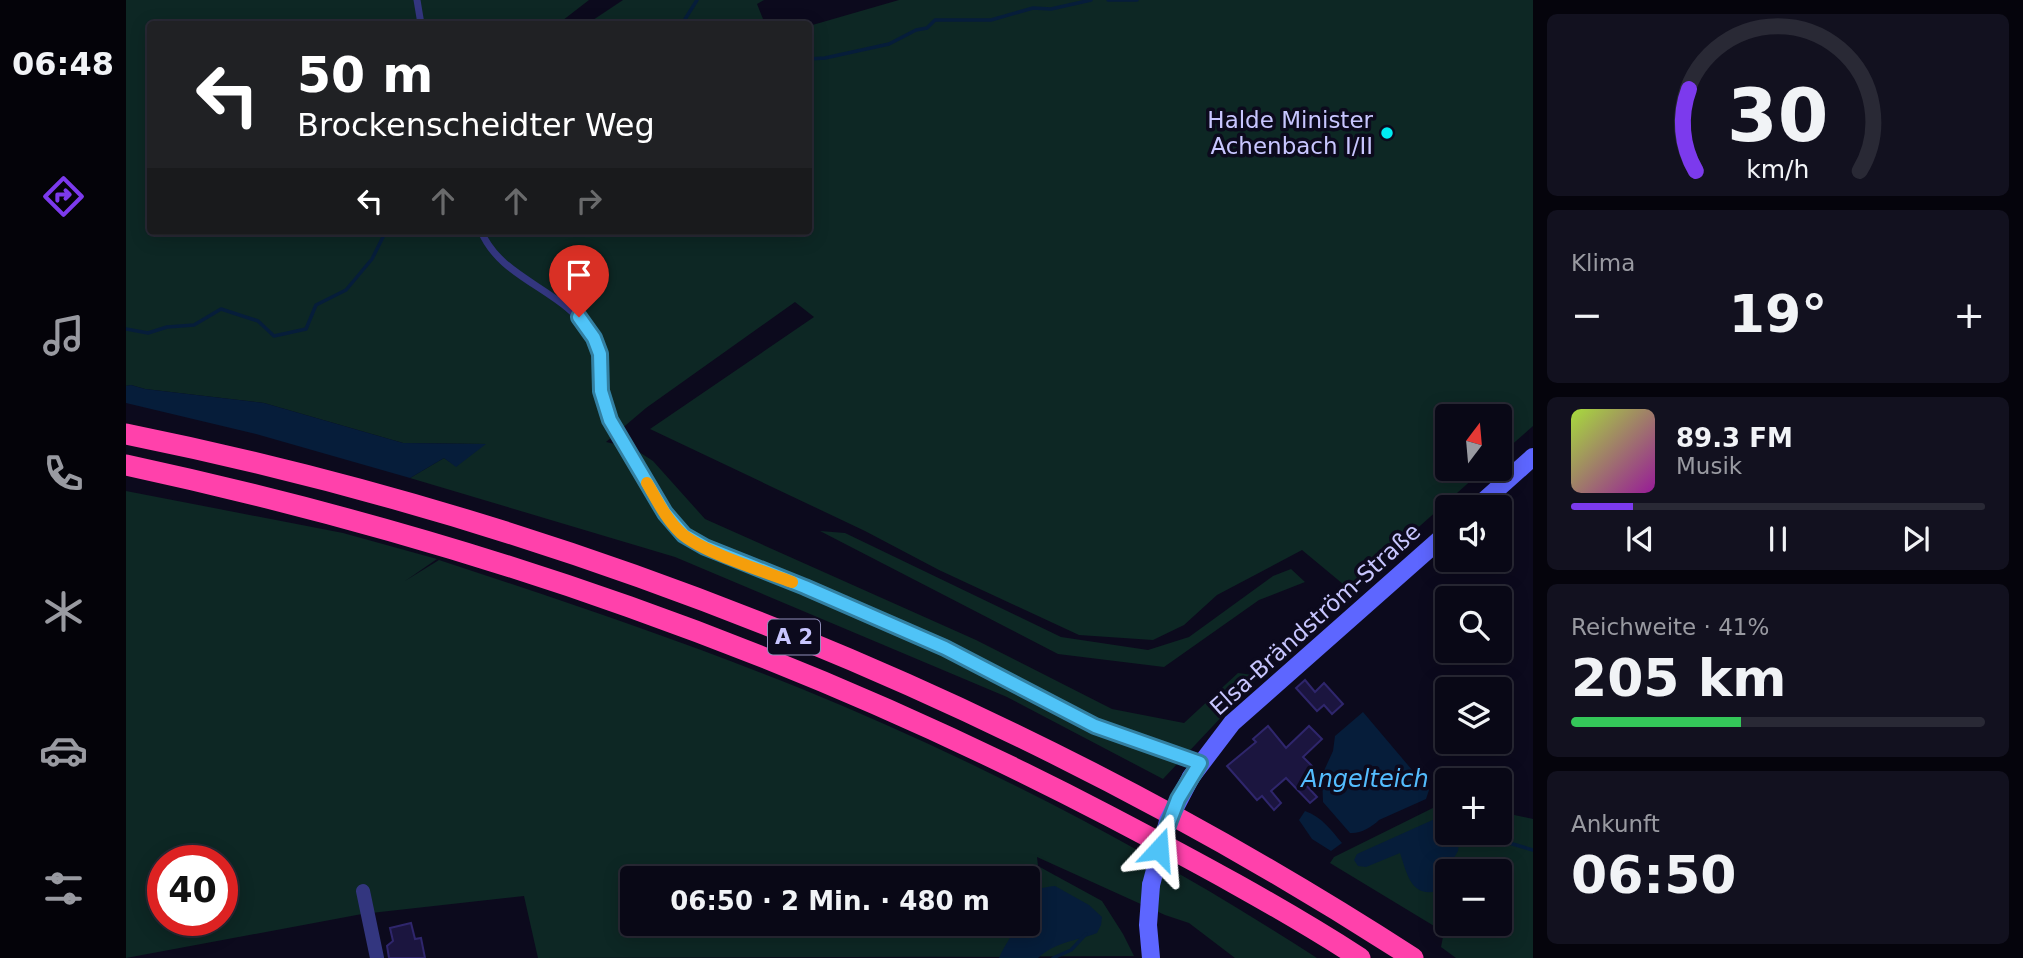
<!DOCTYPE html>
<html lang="de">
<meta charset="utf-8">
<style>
body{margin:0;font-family:"DejaVu Sans",sans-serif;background:#12111f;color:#f1f3f6;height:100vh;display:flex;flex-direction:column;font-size:26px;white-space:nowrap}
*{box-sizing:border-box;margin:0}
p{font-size:23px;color:#999aa1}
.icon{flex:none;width:38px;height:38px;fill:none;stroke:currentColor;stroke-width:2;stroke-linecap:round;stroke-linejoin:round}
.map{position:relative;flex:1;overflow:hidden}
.details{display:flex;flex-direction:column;gap:14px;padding:14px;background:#05040c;width:490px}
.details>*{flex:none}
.banner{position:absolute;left:21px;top:21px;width:665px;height:214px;border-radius:7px;box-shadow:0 4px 18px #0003,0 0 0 2px #292935;background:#202124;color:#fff;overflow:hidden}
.needle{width:46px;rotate:16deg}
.fabs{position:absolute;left:1309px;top:404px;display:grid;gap:14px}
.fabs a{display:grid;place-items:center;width:77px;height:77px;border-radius:7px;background:#090816;box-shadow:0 4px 18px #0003,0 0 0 2px #292935;font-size:35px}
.speed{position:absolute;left:21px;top:845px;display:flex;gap:14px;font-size:35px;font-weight:700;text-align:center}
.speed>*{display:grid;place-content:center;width:91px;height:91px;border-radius:50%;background:#090816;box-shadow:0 4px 18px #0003,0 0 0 2px #292935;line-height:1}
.speed .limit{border:10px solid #d22;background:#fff;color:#111}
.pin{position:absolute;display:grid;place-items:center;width:60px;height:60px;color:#fff;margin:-72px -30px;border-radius:50% 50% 50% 0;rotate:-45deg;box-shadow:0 0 7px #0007}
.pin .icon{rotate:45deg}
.me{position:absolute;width:77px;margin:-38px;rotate:19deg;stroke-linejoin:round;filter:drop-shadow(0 0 5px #0008)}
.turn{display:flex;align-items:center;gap:24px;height:147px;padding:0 35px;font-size:32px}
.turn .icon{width:91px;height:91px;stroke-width:2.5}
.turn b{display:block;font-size:49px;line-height:60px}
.lanes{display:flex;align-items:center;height:66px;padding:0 35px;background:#0003;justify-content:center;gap:35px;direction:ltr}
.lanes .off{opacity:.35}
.big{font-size:52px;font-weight:800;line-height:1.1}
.details .widget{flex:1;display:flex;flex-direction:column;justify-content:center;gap:10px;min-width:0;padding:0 24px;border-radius:10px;background:#12111f}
.details .dial{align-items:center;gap:0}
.dial svg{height:182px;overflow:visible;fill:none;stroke:#292935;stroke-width:7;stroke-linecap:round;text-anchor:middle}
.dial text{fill:#f1f3f6;stroke:none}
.song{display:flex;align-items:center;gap:21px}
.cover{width:84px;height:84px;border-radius:10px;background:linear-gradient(135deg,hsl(80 70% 55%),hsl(300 70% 35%))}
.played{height:7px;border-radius:4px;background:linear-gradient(90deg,#7c3aed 15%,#292935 15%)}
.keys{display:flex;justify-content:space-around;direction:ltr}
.heat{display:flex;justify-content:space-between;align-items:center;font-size:38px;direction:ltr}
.charge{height:10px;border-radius:5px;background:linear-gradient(90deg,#34c759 41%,#292935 0)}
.trip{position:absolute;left:494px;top:866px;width:420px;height:70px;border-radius:7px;background:#090816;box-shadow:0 4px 18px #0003,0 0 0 2px #292935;font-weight:800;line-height:70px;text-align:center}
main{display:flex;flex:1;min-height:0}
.tab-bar{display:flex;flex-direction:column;width:126px;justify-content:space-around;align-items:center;background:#040309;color:#999aa1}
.tab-bar .icon{width:49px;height:49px}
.tab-bar .current{color:#7c3aed}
.tab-bar b{font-size:32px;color:#f1f3f6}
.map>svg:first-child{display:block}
</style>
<main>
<nav class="tab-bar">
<b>06:48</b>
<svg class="icon current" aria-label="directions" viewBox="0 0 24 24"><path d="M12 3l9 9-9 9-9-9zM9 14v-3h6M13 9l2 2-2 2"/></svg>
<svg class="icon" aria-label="music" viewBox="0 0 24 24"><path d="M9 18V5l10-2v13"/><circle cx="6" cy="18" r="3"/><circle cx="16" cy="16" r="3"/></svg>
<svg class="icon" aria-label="phone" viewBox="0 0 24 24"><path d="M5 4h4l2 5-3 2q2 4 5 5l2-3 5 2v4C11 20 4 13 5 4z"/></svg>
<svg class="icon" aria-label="climate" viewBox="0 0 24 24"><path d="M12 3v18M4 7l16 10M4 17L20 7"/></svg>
<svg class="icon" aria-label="car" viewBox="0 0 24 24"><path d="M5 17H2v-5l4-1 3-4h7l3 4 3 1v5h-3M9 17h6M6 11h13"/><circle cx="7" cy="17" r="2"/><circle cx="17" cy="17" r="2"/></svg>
<svg class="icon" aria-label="filters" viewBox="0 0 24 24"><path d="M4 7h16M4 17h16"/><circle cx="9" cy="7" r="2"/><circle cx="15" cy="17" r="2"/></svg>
</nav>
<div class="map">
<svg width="1407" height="958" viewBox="0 0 1407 958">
<rect width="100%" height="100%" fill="#0c0a1d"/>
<path fill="#0d2724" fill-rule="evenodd" d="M0,0h463l-31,24h-408v207h658l1,-205 90,-26h634v426l-33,29v-39h-53v53h37l-135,120 -47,-39 -85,45 -33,30 -31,15 -74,-5 -140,-65 -74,-39 -215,-102 164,-112 -19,-15 -149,106 -40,34 27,6 20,13 52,58 271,121 136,69 72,14 54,-50 22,3 -97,103 -156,-82 -332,-140 -265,-79 34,-20 12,8 29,-22 -82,-1 -139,-40 -119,-14 -14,-4 -5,1z
M497,0h141l-7,4 8,20h-178z
M0,491l217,42 94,26 -32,22 34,-21c122,40 244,81 363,129 179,73 353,164 515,269h-82l-46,-35 -24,-8 -128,-58 1,9 64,35 21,33 11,22 -596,2 -14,-62 -162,18 -236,44zM37,861h59v59h-59zM506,878h395v46h-395z
M694,531l25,2 216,104 87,13 41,-13 84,-61 18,-7 14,13 -46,18 -95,67 -106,-13z
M1321,801v32h53v-21l33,7v139h-77l-15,-11 3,-15 -114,-69 4,-6zM1321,872h53v52h-53z"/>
<path fill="#061d3a" d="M5,385l14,4 119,14 139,40 83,1 -30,23 -12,-9 -34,20 -154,-44 -130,-31v-17z
M1237,712l66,78 -3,9 -47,21c-7,7 -19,14 -29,13l-27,-31 -1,-27 11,-24 2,-15z
M1179,811c17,6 26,19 37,32l-11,8 -19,-12 -13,-19z
M1311,818l10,5v10h13l-2,18 -9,15 -5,23c-32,12 -36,-12 -44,-36l-34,14 -8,-1 -4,-6 3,-6z
M929,886l34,19 13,12 -1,8 -4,8c-21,8 -42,9 -59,25h-39c5,-13 13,-20 16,-34h12c0,-27 -1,-35 28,-38z"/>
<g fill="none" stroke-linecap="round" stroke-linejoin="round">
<path stroke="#061d3a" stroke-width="3.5" d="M982,0h29
M556,24l15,-24
M682,59l17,-1 64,-14 27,-14 11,-2 8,-8h56l42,-12 18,1 40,-9
M0,329l22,4 19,-6 27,-2 27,-16 37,12 16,15 32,-7 10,-24 30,-15 26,-31 14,-28
M1349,833l58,17
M927,958l18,-8 15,-16"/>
</g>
<path fill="#1b153f" stroke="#2f266c" stroke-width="2" d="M1179,680l10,12 9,-9 19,21 -11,10 -8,-9 -7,6 -21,-23z
M1142,726l18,22 23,-22 13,13 -19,18 10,10 -4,4 2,3 -8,8 14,15 -7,6 -24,-25 -15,13 10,12 -7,7 -12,-14 -5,4 -30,-34 29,-24 -3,-3z
M285,923l4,16 6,-1 4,20h-36l-2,-12 6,-5 -3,-13z"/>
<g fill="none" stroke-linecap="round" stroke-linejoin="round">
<path stroke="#33367f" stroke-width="7" d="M291,0l4,24
M355,231c20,49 83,58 112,105 10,16 6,35 8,53 1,11 5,20 9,31l55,93 19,22 10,7 251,106 107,54 43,24 104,37"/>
<path stroke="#33367f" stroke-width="14" d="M237,891l14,67"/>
<path stroke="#5d66ff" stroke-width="18" d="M1350,508l57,-51
M1065,777l41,-54 215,-190
M1025,885l-3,40 3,33"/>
<path stroke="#ff41ab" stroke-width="21" d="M0,434c455,92 897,272 1287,524
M0,465c347,75 667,186 983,351 84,44 170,90 251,142"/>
<path stroke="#5d66ff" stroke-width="18" d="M1025,885l17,-64 23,-44"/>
</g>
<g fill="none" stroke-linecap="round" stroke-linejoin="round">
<defs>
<path id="route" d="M453,317l15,21 6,16 1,37 9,29 55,93 19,22 21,12 100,40 140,61 150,78 105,37 -22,36 -19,50"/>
</defs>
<use href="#route" stroke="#337fa1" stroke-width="18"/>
<use href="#route" stroke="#4fc3f7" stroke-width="12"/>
<path stroke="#f59e0b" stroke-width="12" d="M521,483c10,17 19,36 34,50 21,19 82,38 111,49"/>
</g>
<circle fill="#00ecf1" stroke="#0c0a1d" stroke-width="2.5" cx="1261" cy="133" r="7"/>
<g text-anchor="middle" stroke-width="7" stroke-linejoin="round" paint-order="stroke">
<rect fill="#0c0a1d" stroke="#908ebb" stroke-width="2" x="642" y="619.5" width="52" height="35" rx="5"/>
<g font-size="21" font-weight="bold" fill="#c8c6ff">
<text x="668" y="644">A 2</text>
</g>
<g font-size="23" fill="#c8c6ff" stroke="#0c0a1d" text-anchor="end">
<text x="1247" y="128">Halde Minister<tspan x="1247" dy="26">Achenbach I/II</tspan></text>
</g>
<g font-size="23" fill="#c8c6ff" stroke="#0c0a1d">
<text transform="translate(1189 619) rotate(-42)" y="8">Elsa-Brändström-Straße</text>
</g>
<g font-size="24" font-style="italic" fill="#54bdff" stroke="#0c0a1d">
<text x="1239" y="787">Angelteich</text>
</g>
</g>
</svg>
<div class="fabs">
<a><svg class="needle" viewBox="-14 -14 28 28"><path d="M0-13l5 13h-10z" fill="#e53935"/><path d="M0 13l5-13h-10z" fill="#999aa1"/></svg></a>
<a><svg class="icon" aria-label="sound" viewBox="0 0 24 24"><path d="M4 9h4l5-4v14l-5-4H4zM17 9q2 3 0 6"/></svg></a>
<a><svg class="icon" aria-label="search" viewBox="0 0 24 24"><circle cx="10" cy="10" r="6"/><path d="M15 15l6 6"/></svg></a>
<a><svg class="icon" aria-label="layers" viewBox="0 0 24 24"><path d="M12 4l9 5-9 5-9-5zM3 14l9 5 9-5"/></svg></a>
<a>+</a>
<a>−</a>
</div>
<div class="speed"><div class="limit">40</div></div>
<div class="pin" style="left:453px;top:317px;background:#d93025"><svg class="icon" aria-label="arrive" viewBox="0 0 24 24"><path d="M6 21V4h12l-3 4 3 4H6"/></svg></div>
<svg class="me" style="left:1033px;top:849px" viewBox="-20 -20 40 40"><path d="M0-17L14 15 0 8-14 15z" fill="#4fc3f7" stroke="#fff" stroke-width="4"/></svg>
<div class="trip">06:50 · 2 Min. · 480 m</div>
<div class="banner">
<div class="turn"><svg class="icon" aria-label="left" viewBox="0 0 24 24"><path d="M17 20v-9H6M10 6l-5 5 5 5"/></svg><div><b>50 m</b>Brockenscheidter Weg</div></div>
<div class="lanes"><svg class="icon" aria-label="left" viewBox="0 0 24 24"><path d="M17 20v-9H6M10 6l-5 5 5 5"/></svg><svg class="icon off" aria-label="ahead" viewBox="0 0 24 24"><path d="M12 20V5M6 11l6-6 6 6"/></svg><svg class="icon off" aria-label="ahead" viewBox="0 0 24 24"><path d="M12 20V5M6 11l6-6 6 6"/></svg><svg class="icon off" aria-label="right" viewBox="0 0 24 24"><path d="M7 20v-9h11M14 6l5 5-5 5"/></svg></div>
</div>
</div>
<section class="details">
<div class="widget dial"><svg viewBox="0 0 100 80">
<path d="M14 69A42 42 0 1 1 86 69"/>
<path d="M14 69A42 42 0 0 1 11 33" stroke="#7c3aed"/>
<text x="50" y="56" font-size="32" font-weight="700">30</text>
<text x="50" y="72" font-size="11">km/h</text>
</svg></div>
<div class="widget"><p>Klima</p>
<div class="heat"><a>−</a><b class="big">19°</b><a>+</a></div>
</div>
<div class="widget">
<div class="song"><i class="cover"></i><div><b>89.3 FM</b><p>Musik</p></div></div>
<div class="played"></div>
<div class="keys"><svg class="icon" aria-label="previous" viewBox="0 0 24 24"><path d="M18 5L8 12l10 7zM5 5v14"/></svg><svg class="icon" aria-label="pause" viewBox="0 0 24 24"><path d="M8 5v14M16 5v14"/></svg><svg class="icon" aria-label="next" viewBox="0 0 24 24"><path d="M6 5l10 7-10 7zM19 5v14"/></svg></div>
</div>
<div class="widget"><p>Reichweite · 41%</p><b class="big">205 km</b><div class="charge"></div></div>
<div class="widget"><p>Ankunft</p><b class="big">06:50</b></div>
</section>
</main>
